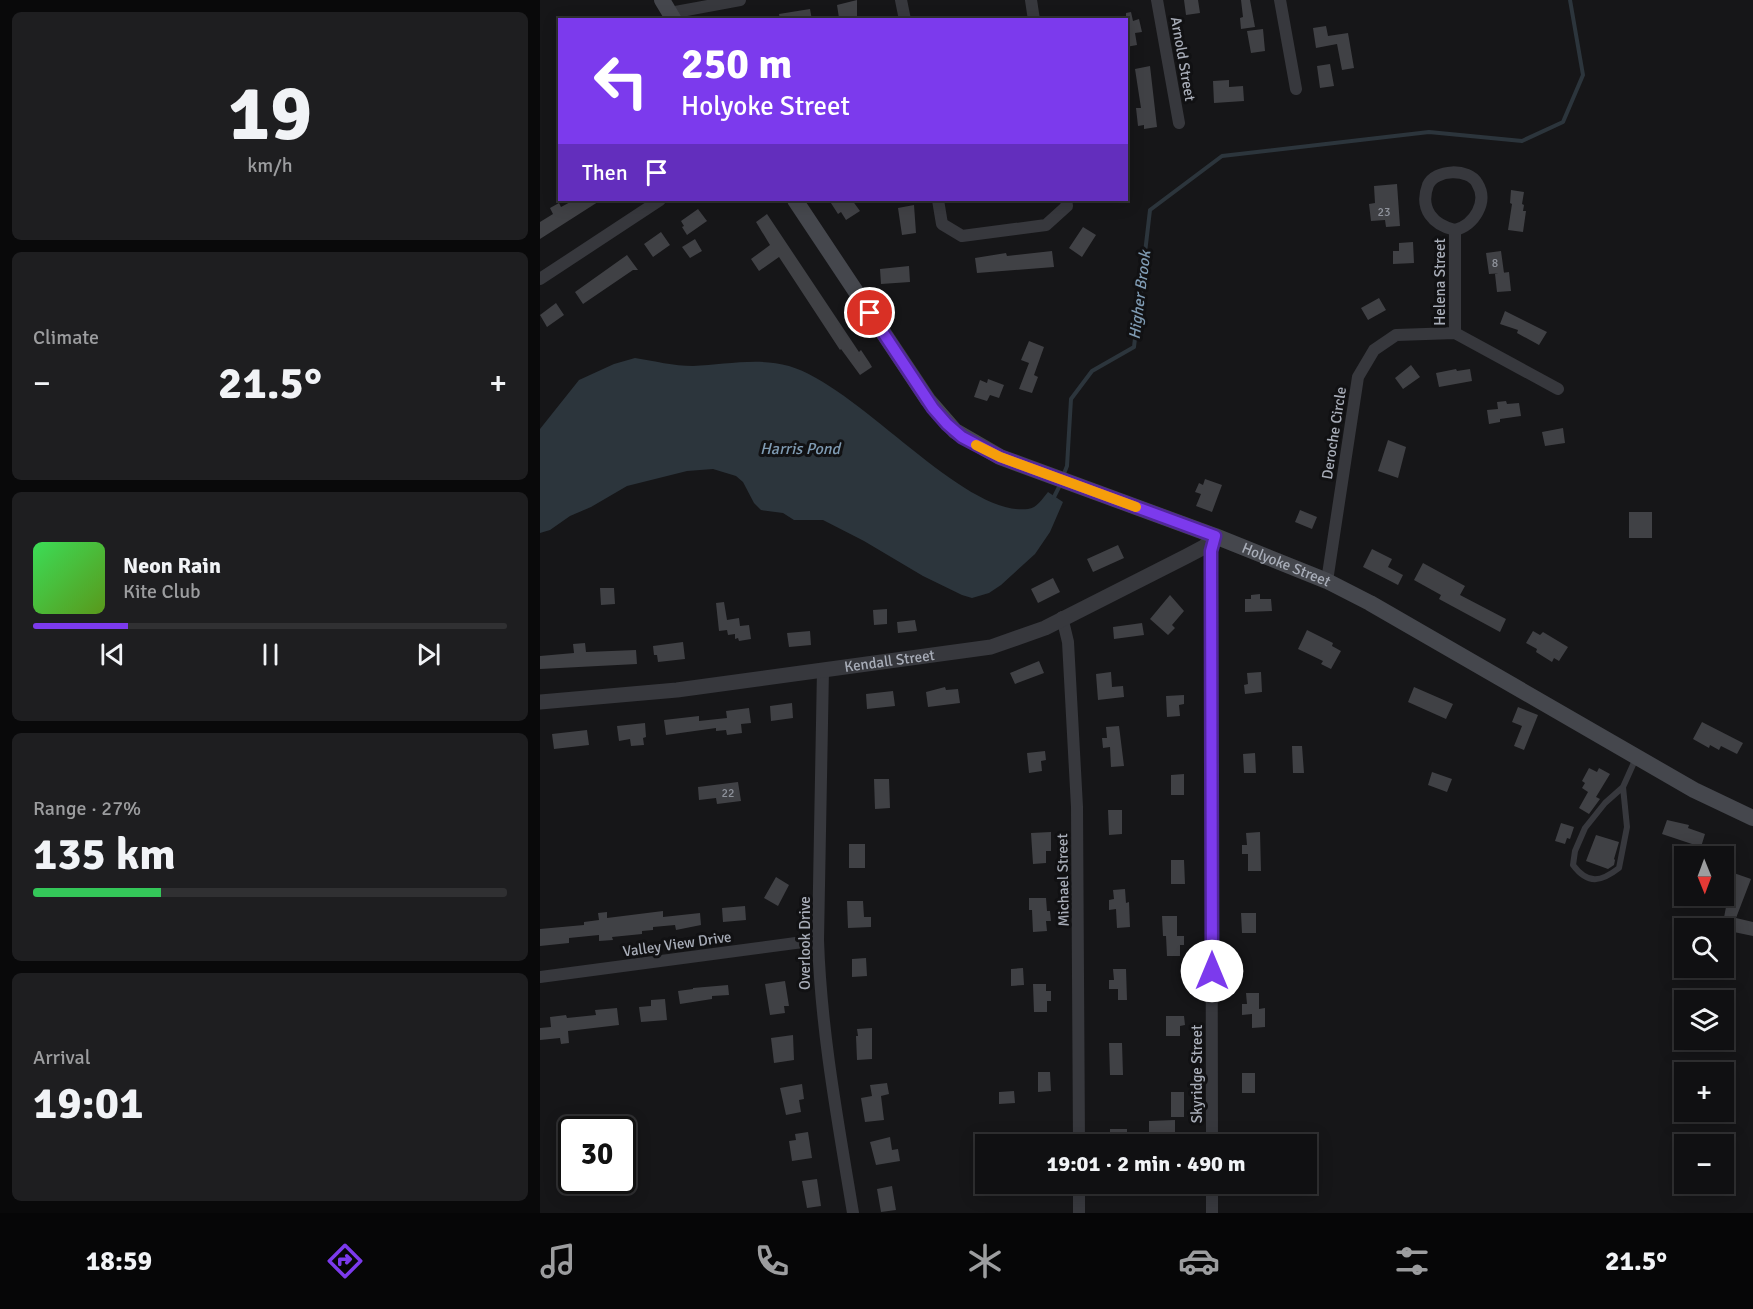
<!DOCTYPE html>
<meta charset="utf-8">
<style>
body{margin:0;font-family:Signika,sans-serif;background:#1e1e20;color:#f1f3f6;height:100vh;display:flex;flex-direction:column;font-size:22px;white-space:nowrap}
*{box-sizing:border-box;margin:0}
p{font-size:20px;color:#9c9d9f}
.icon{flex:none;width:33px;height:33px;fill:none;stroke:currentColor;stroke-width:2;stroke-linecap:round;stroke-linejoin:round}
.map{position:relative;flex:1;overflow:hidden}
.sheet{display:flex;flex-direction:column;gap:12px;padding:12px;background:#09090a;width:540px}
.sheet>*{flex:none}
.guide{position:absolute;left:18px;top:18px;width:570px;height:183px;border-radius:0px;box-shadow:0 3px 15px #0003,0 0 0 2px #303032;background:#7c3aed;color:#fff;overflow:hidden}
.needle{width:39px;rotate:179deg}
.fabs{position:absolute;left:1134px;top:846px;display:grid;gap:12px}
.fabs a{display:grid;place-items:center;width:60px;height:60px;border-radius:0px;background:#101012;box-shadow:0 3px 15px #0003,0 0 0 2px #303032;font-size:30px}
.speed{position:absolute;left:18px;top:1116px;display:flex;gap:12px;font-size:30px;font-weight:700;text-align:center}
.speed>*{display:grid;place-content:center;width:78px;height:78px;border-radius:50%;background:#101012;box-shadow:0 3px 15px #0003,0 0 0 2px #303032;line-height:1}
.speed .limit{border:3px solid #111;border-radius:9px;background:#fff;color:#111}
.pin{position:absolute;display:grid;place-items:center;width:51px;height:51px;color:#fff;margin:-26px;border:3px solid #fff;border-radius:50%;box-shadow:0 2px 6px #0007}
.me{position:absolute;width:66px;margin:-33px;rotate:0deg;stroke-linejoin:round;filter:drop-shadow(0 0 4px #0008)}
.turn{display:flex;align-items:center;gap:21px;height:126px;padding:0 24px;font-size:27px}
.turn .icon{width:78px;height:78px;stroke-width:2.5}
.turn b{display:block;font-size:42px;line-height:51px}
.then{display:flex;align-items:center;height:57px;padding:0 24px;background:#0003;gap:12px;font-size:22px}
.big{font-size:45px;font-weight:700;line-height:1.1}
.sheet .tile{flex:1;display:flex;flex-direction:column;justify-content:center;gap:9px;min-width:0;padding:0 21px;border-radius:9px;background:#1e1e20}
.sheet .dial{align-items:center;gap:0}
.dial b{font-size:78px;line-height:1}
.song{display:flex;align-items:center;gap:18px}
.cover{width:72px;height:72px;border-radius:9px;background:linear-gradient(135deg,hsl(130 70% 55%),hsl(90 70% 35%))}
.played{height:6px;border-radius:3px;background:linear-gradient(90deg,#7c3aed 20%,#303032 20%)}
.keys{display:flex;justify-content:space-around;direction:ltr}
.heat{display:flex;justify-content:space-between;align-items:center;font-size:33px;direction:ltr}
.charge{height:9px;border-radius:4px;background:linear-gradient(90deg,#34c759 27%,#303032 0)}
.trip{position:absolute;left:435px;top:1134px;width:342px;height:60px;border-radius:0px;background:#101012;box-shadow:0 3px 15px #0003,0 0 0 2px #303032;font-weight:700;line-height:60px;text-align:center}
.menu{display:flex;height:96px;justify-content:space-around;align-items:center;background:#060607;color:#9c9d9f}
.menu .icon{width:42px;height:42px}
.menu .on{color:#7c3aed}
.menu b{font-size:27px;color:#f1f3f6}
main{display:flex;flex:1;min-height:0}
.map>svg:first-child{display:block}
</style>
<main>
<section class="sheet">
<div class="tile dial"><b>19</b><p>km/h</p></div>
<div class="tile"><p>Climate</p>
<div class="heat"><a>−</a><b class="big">21.5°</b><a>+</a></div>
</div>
<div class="tile">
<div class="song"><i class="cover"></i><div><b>Neon Rain</b><p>Kite Club</p></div></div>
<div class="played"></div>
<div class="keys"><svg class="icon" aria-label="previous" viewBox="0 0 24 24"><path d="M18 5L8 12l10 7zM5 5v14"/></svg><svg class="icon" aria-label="pause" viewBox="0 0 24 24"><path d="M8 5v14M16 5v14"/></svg><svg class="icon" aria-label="next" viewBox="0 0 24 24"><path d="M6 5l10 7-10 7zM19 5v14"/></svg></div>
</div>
<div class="tile"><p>Range · 27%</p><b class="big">135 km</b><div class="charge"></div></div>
<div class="tile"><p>Arrival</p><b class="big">19:01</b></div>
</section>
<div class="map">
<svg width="1213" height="1213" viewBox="0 0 1213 1213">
<rect width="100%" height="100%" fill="#161618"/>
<path fill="#2c353c" d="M95,358c19,3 39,8 58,8 31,-1 65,-9 96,0 71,21 174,151 239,143 9,-1 14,-10 20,-17l15,10 -13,30 -15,22 -34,31 -12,8 -17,5 -10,-3 -39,-19 -59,-35 -41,-21h-29l-11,-7 -22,-3 -7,-7 -11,-21 -7,-6 -23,-7 -26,2 -60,15 -36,21 -21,9 -20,14 -10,3v-104l39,-49 35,-16z"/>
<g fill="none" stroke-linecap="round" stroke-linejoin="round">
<path stroke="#2c353c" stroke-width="4" d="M523,476l4,-10 4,-67 21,-28 42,-24 16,-137 72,-54 207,-24 93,9 41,-19 20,-47 -13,-75
M514,497l7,-14"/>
</g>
<path fill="#404145" d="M317,0v20l-18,-2 -2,-13z
M644,0h14l2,13 -14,2z
M701,0h9l5,27 -14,2 -1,-11 3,-1z
M270,9l2,11h-32l-1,-6z
M591,12l2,9 6,-2 3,13 -7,1 2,12 -11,2v-34z
M786,26l2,10 20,-3 6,35 -12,2 -5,-26 -21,4 -3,-20z
M723,29l2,22 -14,2 -4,-22z
M790,64l4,22 -14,2 -3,-22z
M610,66l7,61 -13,2v-4l-6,1 -2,-18h5l-6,-39z
M689,80v7l14,-1 1,15 -30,2 -1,-22z
M857,184l3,42 -14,1 -1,-7 -14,1 -2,-17 6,-1 -1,-17z
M971,190l13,2 -2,12 2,1 -1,6h3l-3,21 -15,-2 4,-26 -2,-1z
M34,200h27l-61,39v-17l13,-8 -3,-6 9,-5 2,4z
M289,200h23l8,11 -14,9 -5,-8 -3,2z
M374,205l2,28 -14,2 -4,-27z
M158,209l9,12 -20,14 -5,-8 2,-1 -3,-5z
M227,214l92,138 2,-2 8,12 3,5 -12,8 -19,-26 -1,1 -61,-93 -20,14 -8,-12 19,-14 -14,-23z
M543,227l13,8 -14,22 -13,-9z
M121,232l9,13 -17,12 -9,-13z
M155,239l7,12 -12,7 -8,-11z
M873,242l1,21 -21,1v-13h6v-8z
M512,251l2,16 -77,6 -2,-15 31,-5 1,3z
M961,251l3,22 -15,1 -3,-21z
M87,255l11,15h-5l-50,34 -8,-12z
M369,266l1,16 -29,2 -1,-15z
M969,272l2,19 -14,1 -2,-18z
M839,298l7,12 -18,10 -7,-12z
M16,303l8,12 -17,12 -7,-12z
M965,311l42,21 -8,13 -22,-12 1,-3 -18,-6z
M489,341l15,6 -10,28 4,2 -6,16 -13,-4 10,-26 -8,-3z
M871,365l9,12 -17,12 -8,-11z
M916,369l1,2 13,-2 2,12 -33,6 -3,-14z
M448,379l16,6 -5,13 -9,-3 -3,6 -13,-4 6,-17 7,3z
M966,401l1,3 12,-1 2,13 -21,3v3l-11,2 -2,-14 11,-1 -1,-7z
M1023,428l2,15 -20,3 -3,-14z
M848,440l18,7 -8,31 -20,-7z
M665,479l17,6 -10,27 -16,-6 5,-12 -6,-2 4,-9 4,2z
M760,510l17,7 -5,12 -17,-7z
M1089,512h23v26h-23z
M578,545l6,13 -31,14 -6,-13z
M832,549l20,10 -4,8 15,8 -5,10 -35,-18z
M883,563l42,23 -5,9 46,24 -6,13 -61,-33 2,-4 -27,-15z
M513,578l7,14 -22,11 -7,-14z
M60,588h14l1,16 -14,1z
M720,594v5h11l1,12 -27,1v-13h6v-4z
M630,595l14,16 -12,14 3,3 -7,7 -18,-16z
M184,602l3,18 12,-2 1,8 9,-1 2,14 -12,2 -1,-3 -3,1v-5l-7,1 -1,-5 -8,1 -3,-28z
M347,609v15l-13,1 -1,-15z
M375,620l2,11 -19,2 -1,-11z
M602,623l2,12 -30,4 -1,-12z
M767,630l26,13 -1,3 9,5 -10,18 -10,-5 2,-3 -25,-12z
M270,631l1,14 -22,2 -2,-14z
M993,631l7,4 3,-3 25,15 -9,14 -5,-3 -2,4 -16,-10 1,-3 -11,-6z
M143,642l2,17 -27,3 -1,-7h-3l-1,-9z
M45,643l1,9 50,-2 1,14 -97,5v-13l34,-3 -1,-9z
M499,661l5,12 -29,11 -5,-11z
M571,672l1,15 11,-1 1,11 -26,3 -2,-26z
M721,672l1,20 -17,2 -1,-9 4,-1 -1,-11z
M405,687l1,3 12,-1 2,14 -32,4 -2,-15z
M874,687l39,17 -7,15 -38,-17z
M353,691l2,15 -28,3 -1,-15z
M644,695v9l-5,1 1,11 -13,1 -1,-21z
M252,703l1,15 -22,3 -1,-15z
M978,707l20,8 -14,35 -10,-4 8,-20 -10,-4z
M209,708l2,15 -10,1 1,9 -15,2 -1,-5 -10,1v-3l-50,7 -2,-15 35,-4v5l28,-3 -1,-7z
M1162,722l41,21 -6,11 -16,-8 -2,4 -9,-5 -1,3 -16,-9z
M105,723l1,14 -3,1 1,7 -13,1 -1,-7 -11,2 -2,-15z
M579,726l5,40 -13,1 -1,-20 -7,1 -1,-10h5l-1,-11z
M47,730l2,15 -35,4 -2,-15z
M752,746h10l2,27h-11z
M505,751l1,9 -5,1 1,10 -13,2 -2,-20z
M715,753l1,20h-12l-1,-19z
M1049,768l8,4 2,-4 11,6 -14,23 4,2 -11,15 -10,-6 9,-16 -6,-4 3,-5 -3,-2z
M892,772l20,7 -5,13 -19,-7z
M644,774v21h-13v-20z
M334,779h15l1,29 -15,1z
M198,782l3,19 -24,3 -1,-6 -17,2 -1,-13z
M568,810h14v24l-13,1z
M1127,820l22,5 -1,3 17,6 -4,13 -39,-13z
M1021,823l13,4 -4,12 -3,-1 -2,6 -10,-3z
M511,832v19h-5v12l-13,1 -2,-31z
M720,832l1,39h-13v-17h-6v-9h5l-1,-12z
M1056,835l23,7 -5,17 1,1 -1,5 -6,4 -22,-8z
M309,844h16v24h-16z
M631,860h13l1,24h-14z
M1188,871l23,8 -15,39 17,4v14l-29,-6 -2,-2 4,-21 -29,-10 27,-1v-9z
M236,877l13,8 -11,21 -14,-8z
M585,889l1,14 3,-1 1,25 -13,1 -1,-19 -7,1v-10l5,-1 -1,-9z
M489,898h17l1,13h3l1,10h-5l1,10 -14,1 -1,-22h-3z
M307,901h16l1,16h7v10l-23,1z
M205,906l1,14 -23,2 -1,-14z
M123,911v6l37,-4 1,12 -25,5 -1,-5 -22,2v3l-11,1v3l-30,3 1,3 -14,1v-6l-30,3v5l-29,3v-17l44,-4v-3l15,-2 -1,-7 9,-1v6z
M701,913h15v20h-14z
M622,916h15v20h7v9h-4v11h-13l-1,-20h-3z
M326,958l1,18 -15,1v-18z
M483,968l1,17 -13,1v-17z
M573,969h13l1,31h-9v-11h-9v-9h5z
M245,981l4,25h-5l1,7 -15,2 -5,-31z
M493,984h13v7h5v10h-4v11h-13z
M188,985l1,10 -17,1v3l-32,5 -2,-13 15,-2v-1z
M706,993h13v16l6,-1v19l-13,1v-14l-10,1v-11h5z
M125,999l2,21 -26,2 -2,-15 12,-1v-6z
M77,1008l2,17 -51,6 1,12 -8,1 -1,-6 -20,2v-12l11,-1 -1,-10 16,-2 1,3 29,-3 -1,-5z
M626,1016h18l1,9 -5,1v10h-14z
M332,1028v31l-15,1 -1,-24h2l-1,-7z
M253,1035l1,25 -20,3 -3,-25z
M569,1043h13l1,32h-13z
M498,1072h12l1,19 -13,1z
M702,1073h13v20h-13z
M347,1083l2,11 -8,2 3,24 -19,2 -4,-24 11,-2 -2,-11z
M262,1084l2,15 -5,1 2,12 -15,3 -6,-27z
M474,1091l1,12 -16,1v-12z
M631,1092h13v25h-13z
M635,1120v14l-26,1v-14z
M570,1129h17v15h-17z
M268,1132l4,26 -20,3 -3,-20 7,-1 -1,-6z
M350,1137l2,13 6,-1 2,12 -24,4 -6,-23z
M277,1179l4,27 -14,2 -5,-27z
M352,1186l4,24 -15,2 -4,-23z"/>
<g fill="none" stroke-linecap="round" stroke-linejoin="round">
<path stroke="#37383d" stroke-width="6" d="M1083,787l4,40 -8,41c-18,14 -31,17 -46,-3l2,-14 10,-23 20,-25 18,-16 13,-29"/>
<path stroke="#37383d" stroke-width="12" d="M361,0l4,20
M491,0l3,20
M617,0l22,123
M740,0l16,89
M130,13l70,-13
M398,200l4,24 20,12 84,-11 21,-19 -1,-6
M0,279l120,-79
M915,333v-103c19,-5 34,-28 22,-47 -8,-15 -42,-14 -49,2 -9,24 5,40 27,45
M787,581l31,-204 16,-27 22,-15 59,-2 103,56
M522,617l6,25 9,165 2,337
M283,669l-5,271c3,92 20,182 35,273
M0,977l278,-37
M672,1144l-1,-574v-19l4,-15
M539,1184v29
M672,1184v29"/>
<path stroke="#37383d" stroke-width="15" id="s1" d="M0,702l137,-12 314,-43 54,-19 142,-72 17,-9 11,-11"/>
<g stroke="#45474d" stroke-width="16">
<path d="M122,0l12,20"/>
<path id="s2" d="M255,200l133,200 27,31 45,26 215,79 112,45 43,22 324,187 59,28"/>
</g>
</g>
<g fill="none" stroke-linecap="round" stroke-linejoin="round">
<defs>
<path id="route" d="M330,313l63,95 14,16 15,13 38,20 215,79 -4,15v19l1,401"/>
</defs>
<use href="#route" stroke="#51269a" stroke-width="15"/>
<use href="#route" stroke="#7c3aed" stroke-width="10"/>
<path stroke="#f59e0b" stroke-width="10" d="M436,445l24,12 136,50"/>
</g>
<g text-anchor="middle" stroke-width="6" stroke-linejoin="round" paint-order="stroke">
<g font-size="12" fill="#8e929b">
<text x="844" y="216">23</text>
<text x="955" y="267">8</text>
<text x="188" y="797">22</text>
</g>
<g font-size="15" fill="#a8adb8" stroke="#111113">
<text transform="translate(643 59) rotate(80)" y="5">Arnold Street</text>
<text transform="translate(900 282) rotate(-90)" y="5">Helena Street</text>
<text transform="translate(794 433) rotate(-81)" y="5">Deroche Circle</text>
<text dy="5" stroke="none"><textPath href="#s2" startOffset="639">Holyoke Street</textPath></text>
<text dy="5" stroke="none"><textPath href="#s1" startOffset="352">Kendall Street</textPath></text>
<text transform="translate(523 880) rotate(-91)" y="5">Michael Street</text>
<text transform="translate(265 943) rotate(-90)" y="5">Overlook Drive</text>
<text transform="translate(137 944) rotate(-8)" y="5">Valley View Drive</text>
<text transform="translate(657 1074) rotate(-90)" y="5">Skyridge Street</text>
</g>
<g font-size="16" font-style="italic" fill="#7f9bb3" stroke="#111113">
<text transform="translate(599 295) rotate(-83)" y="6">Higher Brook</text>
<text x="260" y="454">Harris Pond</text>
</g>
</g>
</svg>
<div class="fabs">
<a><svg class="needle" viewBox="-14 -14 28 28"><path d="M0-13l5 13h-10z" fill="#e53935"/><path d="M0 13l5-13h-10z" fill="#9c9d9f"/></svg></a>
<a><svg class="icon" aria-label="search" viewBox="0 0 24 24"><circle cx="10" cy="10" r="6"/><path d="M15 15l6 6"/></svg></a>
<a><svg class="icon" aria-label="layers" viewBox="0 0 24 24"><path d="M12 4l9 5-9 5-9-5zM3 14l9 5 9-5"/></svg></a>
<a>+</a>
<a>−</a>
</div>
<div class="speed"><div class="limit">30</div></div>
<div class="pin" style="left:330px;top:313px;background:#d93025"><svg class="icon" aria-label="arrive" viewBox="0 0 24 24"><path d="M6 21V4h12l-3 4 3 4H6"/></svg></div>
<svg class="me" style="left:672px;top:971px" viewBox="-20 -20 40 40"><circle r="19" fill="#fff"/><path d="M0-13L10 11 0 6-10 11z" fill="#7c3aed"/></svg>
<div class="trip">19:01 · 2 min · 490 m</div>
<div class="guide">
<div class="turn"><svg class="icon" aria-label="left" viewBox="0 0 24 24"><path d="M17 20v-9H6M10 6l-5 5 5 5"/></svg><div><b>250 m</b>Holyoke Street</div></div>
<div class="then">Then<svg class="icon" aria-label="arrive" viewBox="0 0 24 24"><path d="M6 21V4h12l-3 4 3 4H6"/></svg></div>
</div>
</div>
</main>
<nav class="menu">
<b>18:59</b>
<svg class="icon on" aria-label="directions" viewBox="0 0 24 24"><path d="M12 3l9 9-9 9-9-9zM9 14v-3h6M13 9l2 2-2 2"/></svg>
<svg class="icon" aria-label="music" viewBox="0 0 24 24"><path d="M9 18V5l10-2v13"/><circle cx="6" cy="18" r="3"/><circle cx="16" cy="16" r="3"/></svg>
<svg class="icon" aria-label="phone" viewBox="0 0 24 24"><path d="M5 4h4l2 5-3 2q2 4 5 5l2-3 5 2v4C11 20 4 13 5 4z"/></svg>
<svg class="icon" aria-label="climate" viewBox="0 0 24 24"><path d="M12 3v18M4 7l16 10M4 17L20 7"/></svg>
<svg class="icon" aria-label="car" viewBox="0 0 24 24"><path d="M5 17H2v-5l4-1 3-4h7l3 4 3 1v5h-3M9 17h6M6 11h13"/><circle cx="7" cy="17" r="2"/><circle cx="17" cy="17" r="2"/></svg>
<svg class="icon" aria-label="filters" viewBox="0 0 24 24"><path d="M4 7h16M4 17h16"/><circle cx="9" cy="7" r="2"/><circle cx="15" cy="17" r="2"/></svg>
<b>21.5°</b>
</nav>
